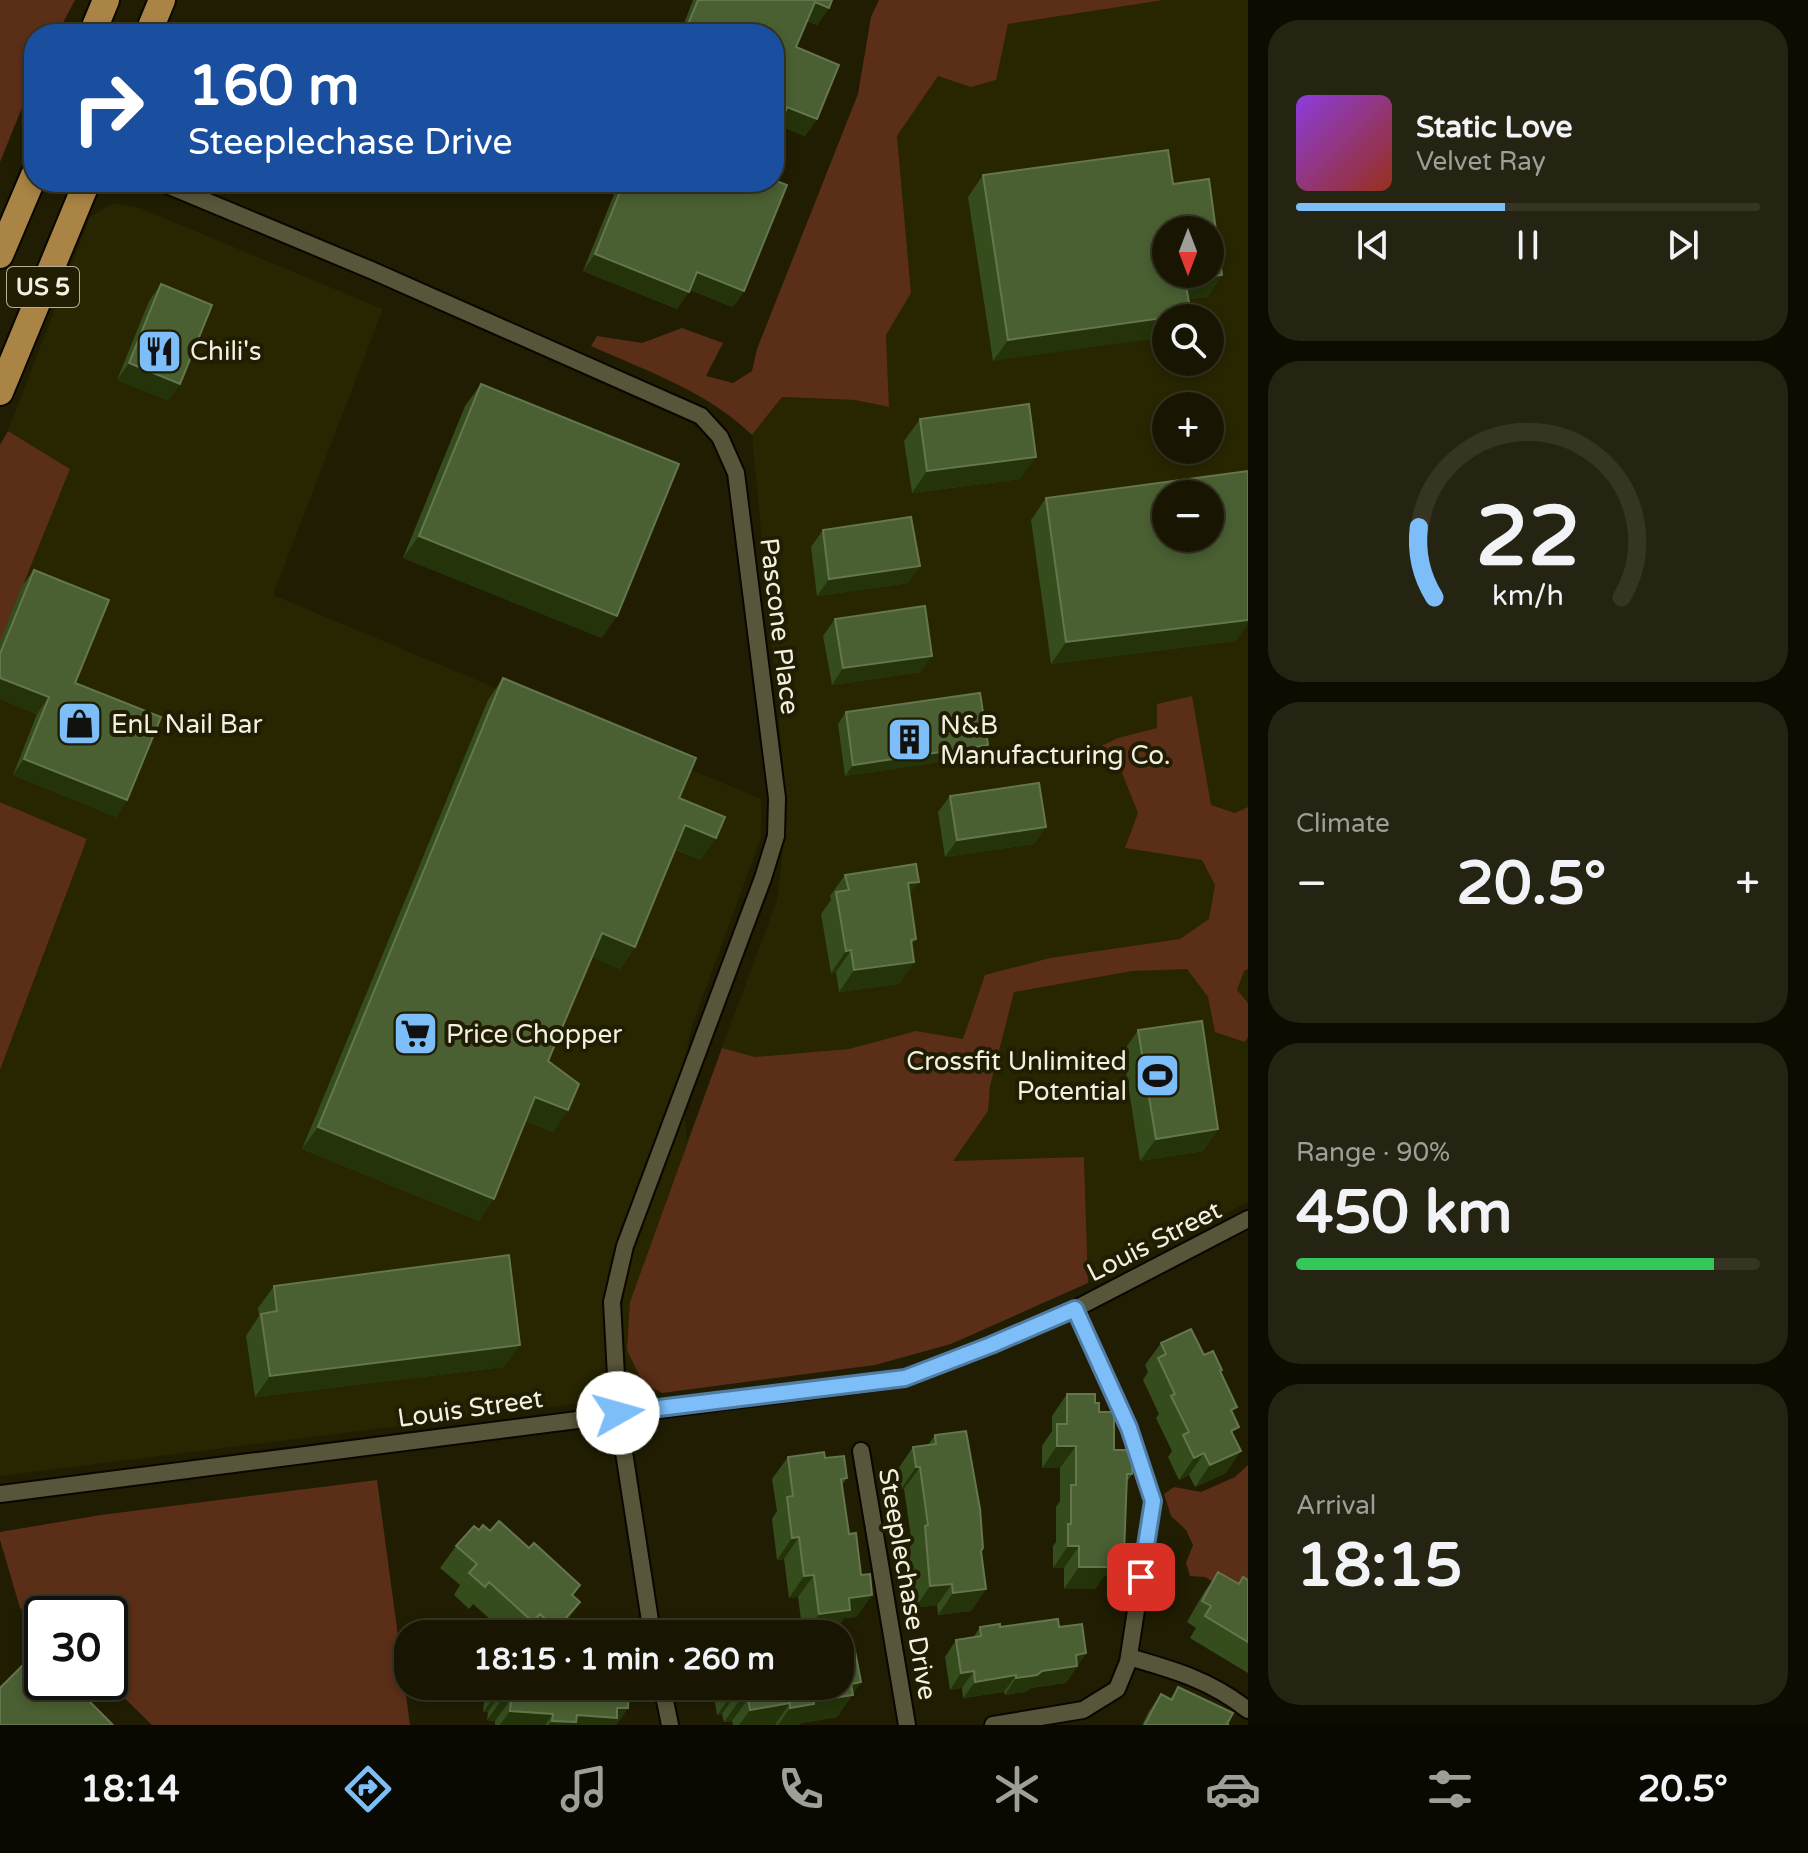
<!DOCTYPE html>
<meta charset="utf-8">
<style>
body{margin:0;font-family:"Varela Round",sans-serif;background:#252311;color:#f1f3f6;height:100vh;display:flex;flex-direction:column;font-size:30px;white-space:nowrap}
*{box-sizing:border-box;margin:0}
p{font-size:26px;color:#9f9f99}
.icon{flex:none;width:44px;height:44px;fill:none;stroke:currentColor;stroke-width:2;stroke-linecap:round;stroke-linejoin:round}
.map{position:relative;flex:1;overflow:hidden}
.details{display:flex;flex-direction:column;gap:20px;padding:20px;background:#0d0c01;width:560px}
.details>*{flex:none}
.banner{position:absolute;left:24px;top:24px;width:760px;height:168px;border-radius:32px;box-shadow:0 4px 12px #0003,0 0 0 2px #363524;background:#1a4fa0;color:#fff;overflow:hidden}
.needle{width:52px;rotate:180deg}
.tools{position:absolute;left:1152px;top:216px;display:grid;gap:16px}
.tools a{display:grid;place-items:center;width:72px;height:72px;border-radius:50%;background:#181602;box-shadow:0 4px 12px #0003,0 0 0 2px #363524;font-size:40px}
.speed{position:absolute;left:24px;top:1596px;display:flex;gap:16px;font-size:40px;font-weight:700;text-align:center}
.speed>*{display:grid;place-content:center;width:104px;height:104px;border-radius:50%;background:#181602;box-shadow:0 4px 12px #0003,0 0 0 2px #363524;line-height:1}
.speed .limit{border:4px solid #111;border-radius:12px;background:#fff;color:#111}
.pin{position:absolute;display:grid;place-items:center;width:68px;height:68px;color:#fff;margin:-34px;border-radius:16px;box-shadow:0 4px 12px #0006}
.me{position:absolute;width:88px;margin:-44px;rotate:83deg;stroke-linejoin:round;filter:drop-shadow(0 0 6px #0008)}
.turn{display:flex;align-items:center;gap:28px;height:168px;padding:0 32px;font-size:36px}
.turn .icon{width:104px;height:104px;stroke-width:2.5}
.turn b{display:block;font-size:56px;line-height:68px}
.big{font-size:60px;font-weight:700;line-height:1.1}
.details .card{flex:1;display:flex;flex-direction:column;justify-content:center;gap:12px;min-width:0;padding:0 28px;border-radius:32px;background:#252311}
.details .dial{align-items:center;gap:0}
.dial svg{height:208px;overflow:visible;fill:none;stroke:#363524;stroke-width:7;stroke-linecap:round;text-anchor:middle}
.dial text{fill:#f1f3f6;stroke:none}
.song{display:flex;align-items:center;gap:24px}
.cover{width:96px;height:96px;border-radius:12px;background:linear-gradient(135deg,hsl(270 70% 55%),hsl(10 70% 35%))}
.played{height:8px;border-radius:4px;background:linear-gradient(90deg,#7dbef9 45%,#363524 45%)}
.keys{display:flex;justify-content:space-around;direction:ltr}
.heat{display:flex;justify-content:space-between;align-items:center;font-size:44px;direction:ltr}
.charge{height:12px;border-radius:6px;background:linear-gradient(90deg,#34c759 90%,#363524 0)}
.trip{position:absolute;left:394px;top:1620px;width:460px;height:80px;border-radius:32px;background:#181602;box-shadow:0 4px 12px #0003,0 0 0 2px #363524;font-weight:700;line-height:80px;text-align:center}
.menu{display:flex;height:128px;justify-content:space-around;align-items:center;background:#0a0901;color:#9f9f99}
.menu .icon{width:56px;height:56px}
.menu .selected{color:#7dbef9}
.menu b{font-size:36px;color:#f1f3f6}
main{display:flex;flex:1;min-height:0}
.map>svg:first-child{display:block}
</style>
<main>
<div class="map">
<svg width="1248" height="1725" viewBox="0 0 1248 1725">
<rect width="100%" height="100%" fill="#201d03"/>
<path fill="#282501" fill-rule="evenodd" d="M1164,0h84v1202l-160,81 -4,-126 -441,226 19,10 -662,83v-406l87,-230 -87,-38v-161l70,-172 -62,-38 82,-214 23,-14 27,5 243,101 -110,286 488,204v39l-69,188 -11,48 6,67 90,-241 10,-90 -35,-375 30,-38 73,3 34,7 -3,-72 25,-42 -14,-157 41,-60 33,11 24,-7 13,-56zM1166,230h44v44h-44zM1166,318h44v44h-44zM1166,406h44v44h-44zM1166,494h44v44h-44z"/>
<path fill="#5b2e17" d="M0,0h75l-18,34h-23v44l-34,84z
M879,0h285l-156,24 -12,56 -25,7 -33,-11 -41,60 14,157 -25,42 3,72 -34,-7 -73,-3 -30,38c-44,-43 -105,-64 -161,-89l6,-10 45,7 40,-15 41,15 -17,33 27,7 19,-12 5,-22 101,-255 13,-77z
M8,431l62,38 -70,173v-197z
M1192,696l19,109 24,8 13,-6v162l-4,2 -7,19 11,13v34l-3,5 -30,-10 -7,-35 -21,-28 -55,2 -118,21 -24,94 -2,25 -35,50 131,-4 4,126 -137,61 -76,21 -213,28 -19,-10 -16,-33 3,-48 92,-254 33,9 94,-8 67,-18 47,8 22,-64 65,-17 130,-19 29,-20 6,-34 -13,-25 -77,-12 13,-35 -18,-45 -44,-10 42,-20 39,-10v-24z
M0,802l87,37 -87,231z
M1248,1465v140l-43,-28 -15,-1 -4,-13 7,-18 -7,-15 -15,-14 -7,-22 10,-7 27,5 34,-15z
M377,1480l33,245h-258l-44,-43h2v-68h-68v11l-22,-17 -20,-68v-8l101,-17z"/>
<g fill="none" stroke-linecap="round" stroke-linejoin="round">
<defs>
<path id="minor" d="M160,182l211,88 330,146 19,21 16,36 41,325 -1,38 -13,42 -138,368 -13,56 6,111 34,221
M861,1451l46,274
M0,1494l905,-116 86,-33 84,-36 173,-90
M1129,1657c45,13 81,23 119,53
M662,1686l8,39
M993,1725l90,-15 34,-21 11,-27 25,-161 -24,-73 -54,-119"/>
<path id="trunk" d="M92,34l14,-34
M148,34l14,-34
M0,255l34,-80
M0,392l87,-210"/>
</defs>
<use href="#minor" stroke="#0a0700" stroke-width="20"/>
<use href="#trunk" stroke="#0a0700" stroke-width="30"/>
<use href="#minor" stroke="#58563a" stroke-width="16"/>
<use href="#trunk" stroke="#aa8445" stroke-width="26"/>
</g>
<path fill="#354d1d" d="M693,0h139l-3,8 -12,17 -10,-4 -11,26 21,72 -12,17 -25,-10 -6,-92h-94z
M983,175l190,9 49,91 -15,22 -19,2 3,15 -3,4h-22l-173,43 -25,-164z
M619,182h155l-30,109 -11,16 -43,-17 -13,19 -94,-38z
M161,284l19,100 -12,16 -51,-20 32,-79z
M481,384l121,254 -199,-80 62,-152z
M920,419l100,60 -108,14 -8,-52z
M1046,498l190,143 -185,23 -20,-144z
M823,530l97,36 -12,17 -91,13 -6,-49z
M34,570l41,113 52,117 -11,17 -103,-42 24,-61 -37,-15v-58l22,-55z
M835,619l86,53 -89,13 -9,-49z
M503,678l176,120 22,62 -25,-10 -41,97 -15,22 -28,-12 -44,104 20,49 -15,22 -28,-11 -46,100 -177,-72 186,-449z
M846,712l142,33 -8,11 -135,20 -7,-52z
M950,796l96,31 -12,17 -89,13 -7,-45z
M845,875l64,20 7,44 -5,6 3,17 -15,22 -60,8 -3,-20 -5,1 -10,-59 10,-14 -1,-4z
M1138,1030l80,99 -15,22 -63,10 -17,-109z
M274,1286l230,81 -249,30 -9,-61 13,-20 -1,-8z
M1161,1343l43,12 16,17 13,41v22l-7,38 -31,14 -6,-12 -10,5 -11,-23 4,-6 -16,-33 3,-4 -16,-34 5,-8 -3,-7z
M1067,1394l28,9 19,47 18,24 -5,8 -3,72 -15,22h-5l-9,13h-31v-21h-11v-22l3,-4v-35l4,-6v-33h-18v-22l10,-15v-15z
M935,1435l46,116 5,38 -15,22 -33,4 -1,-10 -22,3 -6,-60 3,-4 -8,-55h-3l-3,-20 15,-22 15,-2z
M788,1457l37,1 22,20 -5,7 15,132 -13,1 -9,14 -18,2h-14l-5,-37 -9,1 -5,-39 -7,1 -5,-41 5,-8 -5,-32z
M479,1530l11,1 39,17 51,37 -7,11 7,6 -15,22 -9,10h-49l-34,-30 -4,5 -15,-14 6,-10 -20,-17 16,-22z
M1218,1572l20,11 10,-3v93l-58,-35 6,-10 -9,-6 16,-28z
M980,1627h79l27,26 -20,30 -35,5 -6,4 -20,3 -1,-3 -41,6 -1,-10 -12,2 -5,-33 11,-17 17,-2z
M861,1682l-24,35 -36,6 -2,2h-66l-1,-4 -8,1 -2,-8 -5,1 -4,-25 3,-4h124z
M486,1686h143l-1,22 -12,17h-121v-4l-8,-1 1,-8h-5z
M1178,1687l49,37 2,1h-87l7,-14 12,-17 9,5z"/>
<path fill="#24330a" d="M815,2l14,6 -12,17 -14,-6z
M787,107l30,12 -12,17 -30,-12z
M595,254l94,38 -12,17 -94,-38z
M697,272l47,19 -11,16 -47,-19z
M1222,275l-15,22 -37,5 15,-22z
M1191,314l-3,4h-22v19l-173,24 15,-21z
M129,363l51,21 -12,16 -51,-20z
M1036,457l-16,22 -108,14 15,-22z
M419,536l198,80 -15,22 -199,-80z
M920,566l-12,17 -91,13 12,-17z
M1248,620v4l-12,17 -185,23 15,-22z
M932,656l-11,16 -89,13 11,-17z
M0,678l49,19 -12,17 -37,-15z
M988,745l-8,11 -135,20 8,-11z
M24,759l103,41 -11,17 -103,-42z
M685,825l31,13 -15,22 -31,-13z
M1046,827l-12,17 -89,13 12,-17z
M919,882l-16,21 5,-20z
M602,933l33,14 -15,22 -34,-14z
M851,950l-15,22 -5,1 15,-22z
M914,962l-15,22 -60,8 15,-22z
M535,1097l33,13 -15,22 -33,-13z
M318,1127l176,72 -15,22 -177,-72z
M1218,1129l-15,22 -63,10 16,-22z
M520,1345l-16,22 -249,30 15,-21z
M1057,1446h19l-16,22h-18z
M1241,1451l-15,22 -31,14 15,-22z
M1204,1453l-15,22 -10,5 15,-22z
M916,1467h4l-16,22h-3z
M799,1537l-15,22 -7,1 15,-22z
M1068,1546h11l-15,22h-11z
M1111,1554h13l-15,22h-5l-9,13h-31l15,-22z
M814,1575l-16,22 -9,1 15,-22z
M952,1584l-15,21 -22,3 15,-22z
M986,1589l-15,22 -33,4 15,-22z
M872,1595l-15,22 -13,1 -9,14 -30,2 14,-20 30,-16z
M580,1602l-15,22 -9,10h-3z
M1086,1653l-20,30 -35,5 -6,4 -20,3 11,-17 26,-7 34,-16z
M974,1671l-12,17 -12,2 11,-17z
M1016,1675l-12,17 -41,6 12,-16z
M861,1682l-24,35 -36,6 -2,2h-21l12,-17 24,-7 37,-17z
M499,1690h4l-15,22h-5z
M737,1692l-15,22 -5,1 16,-22z
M503,1698l8,1 -16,22 -8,-1z
M748,1699l-16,22 -8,1 15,-21z
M790,1703l-15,22h-36l11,-15z
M617,1708h11l-12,17h-67l3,-4z
M510,1711l43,3 -8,11h-45z"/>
<path fill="#4a5f32" stroke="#64764d" stroke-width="2" fill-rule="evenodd" d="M698,0h134l-3,8 -14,-6 -19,45 43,18 -22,54 -30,-12 -13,32v-105h-90z
M270,28l13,6h-16z
M1168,150l5,34 36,-5 13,96 -37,5 6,34 -183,26 -25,-165zM1166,230h44v44h-44z
M774,180l13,5 -43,106 -47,-19 -8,20 -94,-38 29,-72h150z
M161,284l51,21 -32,79 -51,-21z
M481,384l198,80 -62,152 -198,-80z
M1029,404l7,53 -109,14 -7,-52z
M1248,471v149l-182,22 -20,-144zM1166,494h44v44h-44z
M911,517l9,49 -91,13 -6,-49z
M34,570l75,30 -34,83 86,34 -34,83 -103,-41 25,-62 -49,-19v-24z
M925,606l7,50 -89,12 -8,-49z
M503,678l193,80 -17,40 46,19 -9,21 -31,-13 -50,122 -33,-14 -54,128 31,23 -11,26 -33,-13 -41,102 -176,-72z
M980,693l8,52 -135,20 -7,-53z
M1039,783l7,44 -89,13 -7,-44z
M916,864l3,18 -11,1 8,56 -5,1 3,22 -60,8 -3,-20 -5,1 -10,-59 13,-2 -4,-15z
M1202,1021l16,108 -62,10 -18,-109z
M509,1255l11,90 -250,31 -9,-62 16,-3 -3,-25z
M1191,1329l13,26 9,-4 9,19 -2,1 17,36 -6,3 8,17 -8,4 10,20 -31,14 -6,-12 -10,5 -11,-23 6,-3 -18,-36 4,-2 -17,-36 8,-4 -5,-11z
M1067,1394h28v9h4v9h15v38h18v24h-5l-3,80h-13v13h-32v-21h-11v-22h3v-39h5v-39h-19v-22h10z
M966,1431l14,78 3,39 -2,3 5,38 -33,4 -1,-9 -22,2 -5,-60 3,-1 -8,-58h-4l-3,-20 23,-3 -1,-9z
M824,1452l1,6 19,-2 3,22 -6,1 8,55 7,-1 5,42 9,-1 2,21 -23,3 1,12 -31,4 -5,-39 -10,1 -5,-39 -7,1 -5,-41 6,-1 -5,-39z
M499,1521l30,27 5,-5 46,42 -8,10 8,7 -24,27 -16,-15 -7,8 -44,-40 -4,5 -16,-14 8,-9 -21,-18 18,-20 5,4 4,-5 7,6z
M1218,1572l21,12 4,-7 5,3v62l-43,-26 6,-10 -9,-5z
M1058,1619l1,8 23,-3 4,29 -10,2 1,11 -35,5 -5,4 -21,3v-3l-41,7 -1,-11 -13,2 -5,-33 25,-4 -1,-9 20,-3v3z
M855,1651l6,31 -10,2 2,11 -39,6v3l-24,4v-5l-40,7 -2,-11 -9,2 -2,-9 -4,1 -1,-7h108v-32z
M39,1656l3,4v22h28l43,43h-113v-37l30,-30 3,4z
M499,1686h130l-1,22h-11v10l-40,-3 -1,7 -24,-1 1,-7 -43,-3 1,-12 -8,-1v-8h-4z
M1178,1687l55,26 -6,11 2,1h-82l-2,-1 16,-30 11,6z"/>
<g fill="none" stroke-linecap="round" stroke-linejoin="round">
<defs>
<path id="route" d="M618,1413l287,-35 86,-33 84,-36 54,119 24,73 -12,76"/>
</defs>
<use href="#route" stroke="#517ca2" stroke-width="20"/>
<use href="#route" stroke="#7dbef9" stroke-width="14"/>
</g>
<defs>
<symbol id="restaurant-square" viewBox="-11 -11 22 22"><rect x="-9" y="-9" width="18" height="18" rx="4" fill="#7dbef9" stroke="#201d03"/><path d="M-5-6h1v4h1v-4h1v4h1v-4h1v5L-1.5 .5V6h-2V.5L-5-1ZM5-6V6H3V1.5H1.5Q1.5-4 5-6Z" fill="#111"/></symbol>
<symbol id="shop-square" viewBox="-11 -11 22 22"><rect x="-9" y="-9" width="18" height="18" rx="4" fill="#7dbef9" stroke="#201d03"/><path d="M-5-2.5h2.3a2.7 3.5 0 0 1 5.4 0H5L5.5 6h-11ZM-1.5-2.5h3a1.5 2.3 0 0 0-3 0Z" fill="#111"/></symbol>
<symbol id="building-square" viewBox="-11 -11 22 22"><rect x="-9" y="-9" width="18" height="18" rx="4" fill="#7dbef9" stroke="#201d03"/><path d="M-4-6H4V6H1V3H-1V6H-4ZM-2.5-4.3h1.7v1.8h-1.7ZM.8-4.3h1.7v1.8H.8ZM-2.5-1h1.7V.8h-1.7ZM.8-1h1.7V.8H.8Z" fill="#111"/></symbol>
<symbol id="supermarket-square" viewBox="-11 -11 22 22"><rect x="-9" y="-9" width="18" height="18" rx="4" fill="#7dbef9" stroke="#201d03"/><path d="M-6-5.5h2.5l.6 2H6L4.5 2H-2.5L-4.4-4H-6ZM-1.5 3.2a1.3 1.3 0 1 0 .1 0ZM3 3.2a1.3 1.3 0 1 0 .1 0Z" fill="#111"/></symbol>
<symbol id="stadium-square" viewBox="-11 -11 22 22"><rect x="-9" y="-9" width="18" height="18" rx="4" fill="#7dbef9" stroke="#201d03"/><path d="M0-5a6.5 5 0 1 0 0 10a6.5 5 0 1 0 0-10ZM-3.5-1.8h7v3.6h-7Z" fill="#111"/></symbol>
</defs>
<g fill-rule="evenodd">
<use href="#restaurant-square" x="134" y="326" width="51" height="51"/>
<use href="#shop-square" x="54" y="698" width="51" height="51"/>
<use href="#building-square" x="884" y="714" width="51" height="51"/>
<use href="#supermarket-square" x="390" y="1008" width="51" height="51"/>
<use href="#stadium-square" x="1132" y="1050" width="51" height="51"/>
</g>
<g text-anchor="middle" stroke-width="8" stroke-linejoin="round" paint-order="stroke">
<rect fill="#201d03" stroke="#b3b19e" stroke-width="2" x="7" y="267" width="72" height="40" rx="6"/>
<g font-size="24" font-weight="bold" fill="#f2f1e1">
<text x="43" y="295">US 5</text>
</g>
<g font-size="26" fill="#f2f1e1" stroke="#201d03" text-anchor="start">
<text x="190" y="360">Chili's</text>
<text x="111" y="733">EnL Nail Bar</text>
<text x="940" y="734">N&amp;B<tspan x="940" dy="30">Manufacturing Co.</tspan></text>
<text x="446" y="1043">Price Chopper</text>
<text x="1127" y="1070" text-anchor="end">Crossfit Unlimited<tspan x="1127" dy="30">Potential</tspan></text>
</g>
<g font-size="26" fill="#f2f1e1" stroke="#201d03">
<text transform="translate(780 626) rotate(83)" y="9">Pascone Place</text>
<text transform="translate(1154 1241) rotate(-27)" y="9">Louis Street</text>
<text transform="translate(470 1408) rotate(-8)" y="9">Louis Street</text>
<text transform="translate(908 1584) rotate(80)" y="9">Steeplechase Drive</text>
</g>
</g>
</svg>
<div class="tools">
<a><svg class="needle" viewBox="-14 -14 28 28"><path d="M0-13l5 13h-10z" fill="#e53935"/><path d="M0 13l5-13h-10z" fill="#9f9f99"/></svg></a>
<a><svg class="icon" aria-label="search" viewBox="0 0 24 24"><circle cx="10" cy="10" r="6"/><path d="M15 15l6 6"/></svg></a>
<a>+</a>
<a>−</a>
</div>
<div class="speed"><div class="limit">30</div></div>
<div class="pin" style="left:1141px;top:1577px;background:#d93025"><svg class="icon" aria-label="arrive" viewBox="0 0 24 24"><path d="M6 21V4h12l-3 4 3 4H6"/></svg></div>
<svg class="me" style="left:618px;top:1413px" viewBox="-20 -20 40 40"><circle r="19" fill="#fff"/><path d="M0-13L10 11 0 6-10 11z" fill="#7dbef9"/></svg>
<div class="trip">18:15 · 1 min · 260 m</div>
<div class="banner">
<div class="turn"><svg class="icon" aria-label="right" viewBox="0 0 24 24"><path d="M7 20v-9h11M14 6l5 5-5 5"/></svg><div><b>160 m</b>Steeplechase Drive</div></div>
</div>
</div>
<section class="details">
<div class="card">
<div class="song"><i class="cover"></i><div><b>Static Love</b><p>Velvet Ray</p></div></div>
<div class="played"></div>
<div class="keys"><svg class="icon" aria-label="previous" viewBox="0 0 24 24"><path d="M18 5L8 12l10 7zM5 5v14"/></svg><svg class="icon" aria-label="pause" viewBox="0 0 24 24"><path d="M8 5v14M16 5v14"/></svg><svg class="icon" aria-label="next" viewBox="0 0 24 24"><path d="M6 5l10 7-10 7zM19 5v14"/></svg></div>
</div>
<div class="card dial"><svg viewBox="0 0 100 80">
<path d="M14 69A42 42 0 1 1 86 69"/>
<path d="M14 69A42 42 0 0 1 8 42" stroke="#7dbef9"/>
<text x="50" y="56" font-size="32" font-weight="700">22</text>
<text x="50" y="72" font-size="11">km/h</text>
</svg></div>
<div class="card"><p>Climate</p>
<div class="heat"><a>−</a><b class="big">20.5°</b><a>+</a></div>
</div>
<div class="card"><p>Range · 90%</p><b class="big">450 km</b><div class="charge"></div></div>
<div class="card"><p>Arrival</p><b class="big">18:15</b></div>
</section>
</main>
<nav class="menu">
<b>18:14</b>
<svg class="icon selected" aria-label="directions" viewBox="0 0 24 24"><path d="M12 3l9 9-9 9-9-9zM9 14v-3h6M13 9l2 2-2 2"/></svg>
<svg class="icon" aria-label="music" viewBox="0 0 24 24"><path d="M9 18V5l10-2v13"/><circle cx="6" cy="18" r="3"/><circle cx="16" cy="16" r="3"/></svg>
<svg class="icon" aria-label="phone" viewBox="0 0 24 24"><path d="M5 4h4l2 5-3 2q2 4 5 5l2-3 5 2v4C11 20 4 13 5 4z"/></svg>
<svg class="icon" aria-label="climate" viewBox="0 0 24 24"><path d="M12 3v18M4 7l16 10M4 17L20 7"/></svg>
<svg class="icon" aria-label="car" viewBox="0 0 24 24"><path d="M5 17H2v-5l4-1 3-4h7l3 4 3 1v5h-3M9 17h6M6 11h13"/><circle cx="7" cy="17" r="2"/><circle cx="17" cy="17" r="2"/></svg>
<svg class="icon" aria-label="filters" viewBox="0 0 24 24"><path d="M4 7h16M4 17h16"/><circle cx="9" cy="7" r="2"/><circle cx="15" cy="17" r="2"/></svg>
<b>20.5°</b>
</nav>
